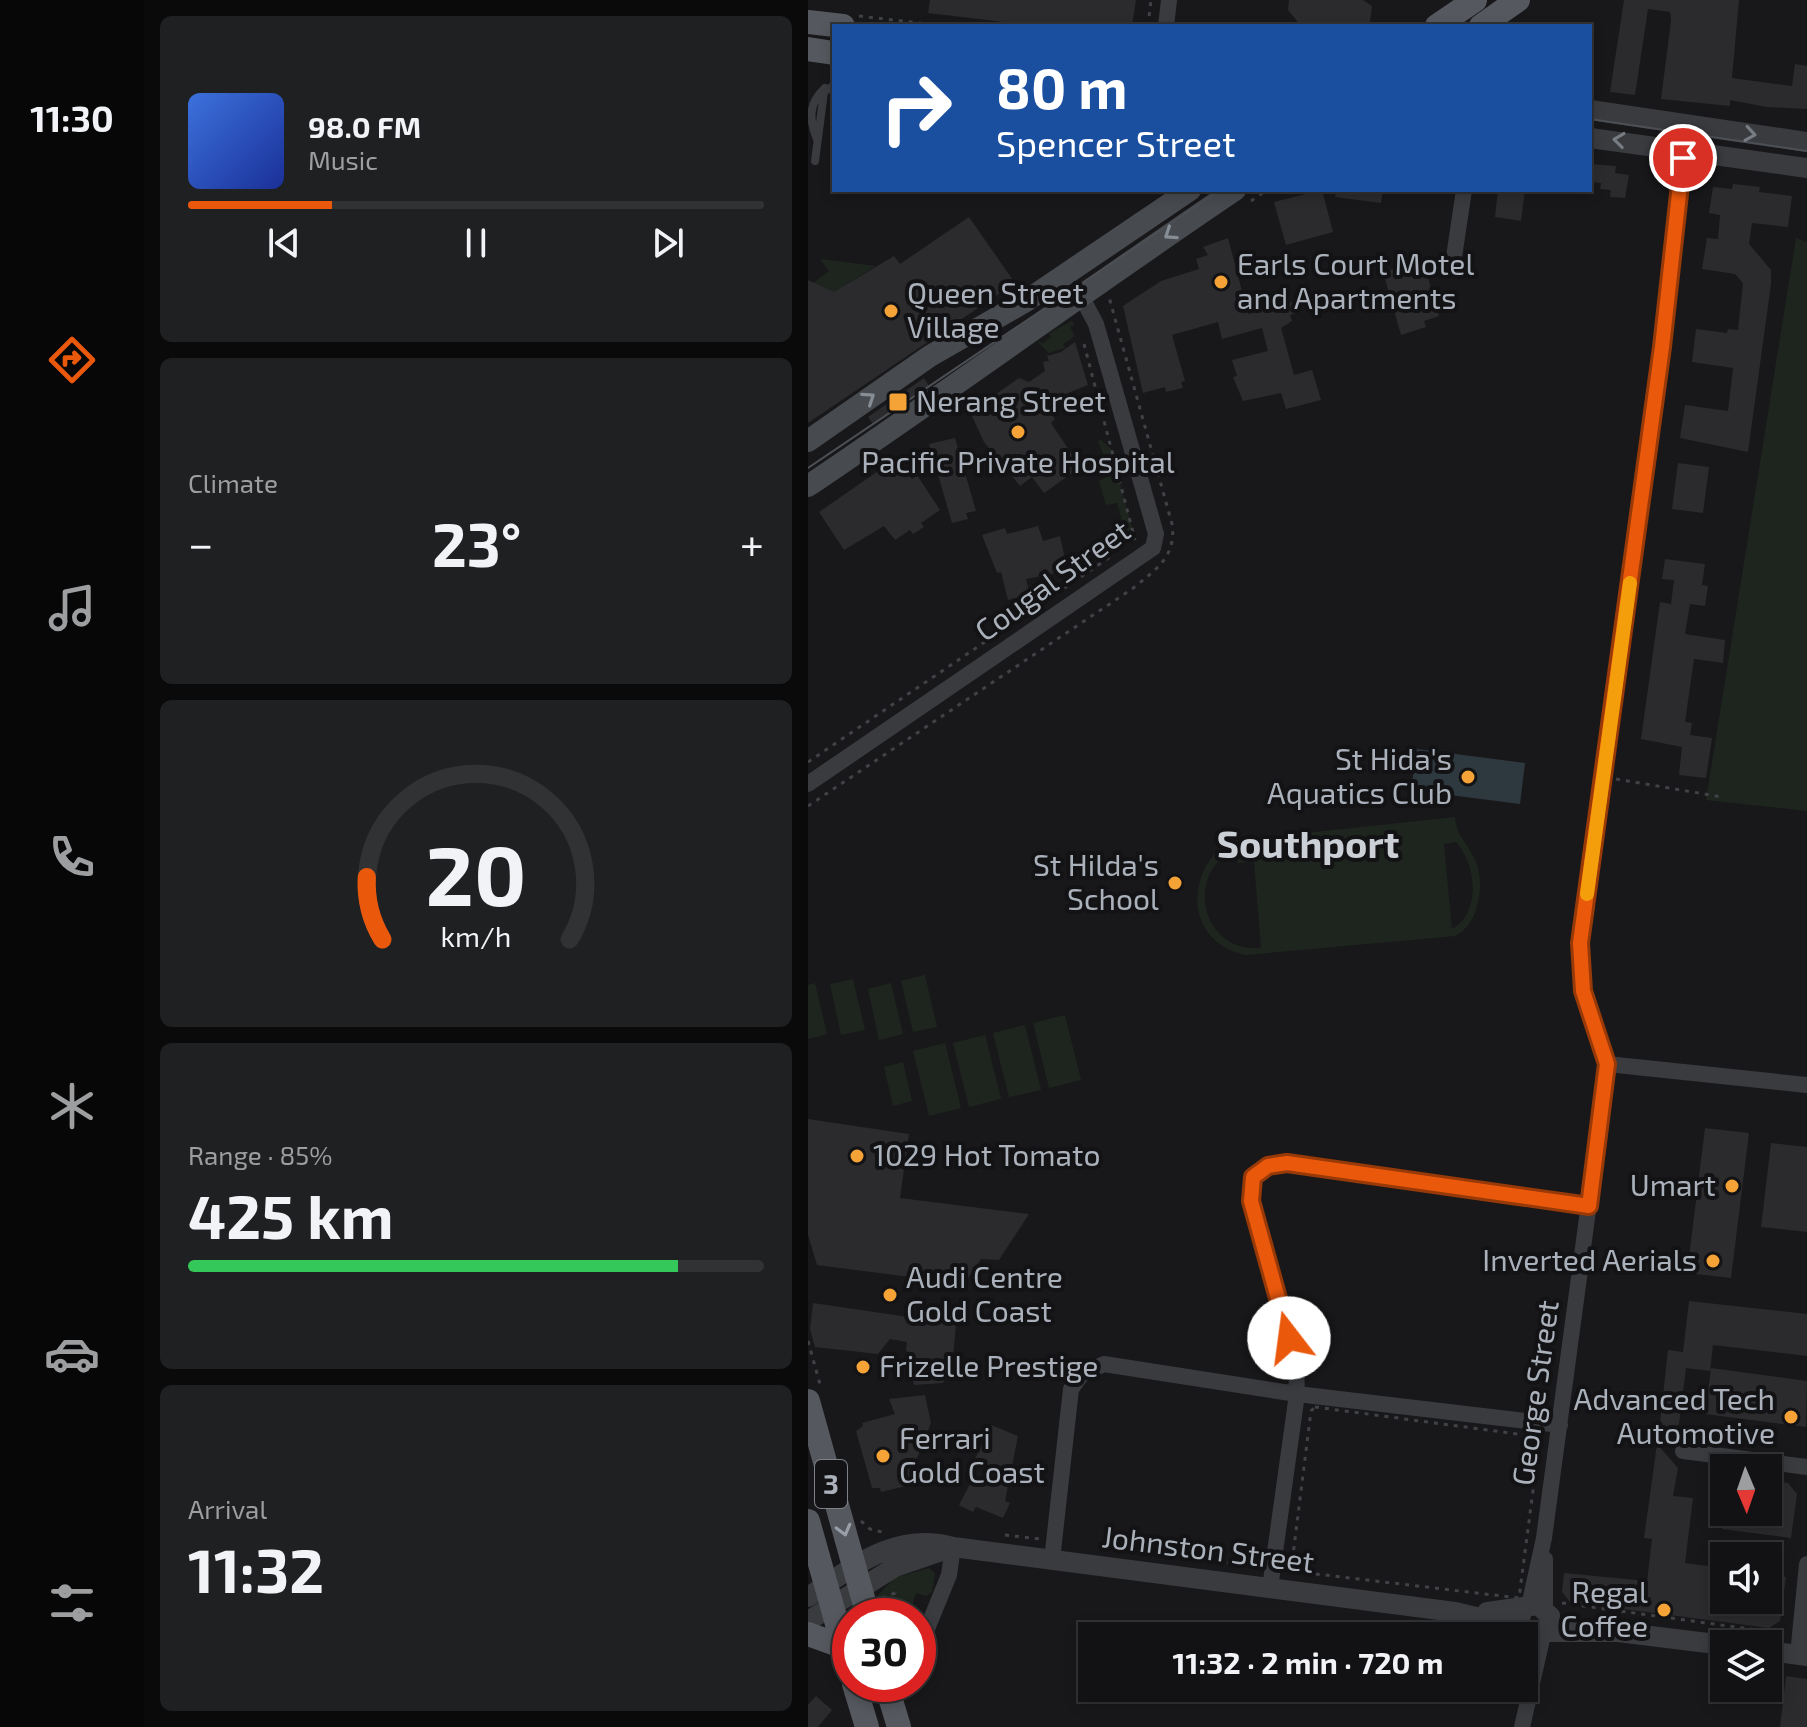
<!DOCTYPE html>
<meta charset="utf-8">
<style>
body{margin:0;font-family:"Exo 2",sans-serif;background:#1f2022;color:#f1f3f6;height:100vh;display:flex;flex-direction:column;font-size:30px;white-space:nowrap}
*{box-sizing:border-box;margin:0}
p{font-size:26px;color:#9c9ea0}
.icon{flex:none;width:44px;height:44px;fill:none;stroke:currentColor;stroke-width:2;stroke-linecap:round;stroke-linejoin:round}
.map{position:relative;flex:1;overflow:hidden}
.drawer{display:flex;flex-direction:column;gap:16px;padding:16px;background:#0a0a0b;width:664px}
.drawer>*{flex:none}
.hud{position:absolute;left:24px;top:24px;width:760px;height:168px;border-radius:0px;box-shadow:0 4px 12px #0003,0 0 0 2px #313234;background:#1a4fa0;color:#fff;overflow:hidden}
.needle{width:52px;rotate:178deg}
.tools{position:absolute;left:902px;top:1454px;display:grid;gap:16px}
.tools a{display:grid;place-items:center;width:72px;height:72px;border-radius:0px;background:#121214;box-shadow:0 4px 12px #0003,0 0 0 2px #313234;font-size:40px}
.speed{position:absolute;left:24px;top:1598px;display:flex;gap:16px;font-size:40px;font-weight:700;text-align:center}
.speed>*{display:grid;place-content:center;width:104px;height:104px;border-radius:50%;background:#121214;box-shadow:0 4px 12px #0003,0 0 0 2px #313234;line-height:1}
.speed .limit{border:12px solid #d22;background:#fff;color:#111}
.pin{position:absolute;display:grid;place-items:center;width:68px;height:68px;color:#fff;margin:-34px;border:4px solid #fff;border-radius:50%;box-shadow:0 2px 8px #0007}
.me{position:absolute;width:88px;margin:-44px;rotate:345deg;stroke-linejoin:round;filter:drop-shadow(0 0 6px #0008)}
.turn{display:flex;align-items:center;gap:28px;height:168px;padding:0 32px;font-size:36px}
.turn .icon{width:104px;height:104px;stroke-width:2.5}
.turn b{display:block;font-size:56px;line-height:68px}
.big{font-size:60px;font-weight:700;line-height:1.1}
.drawer .tile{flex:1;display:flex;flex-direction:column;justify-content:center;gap:12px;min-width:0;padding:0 28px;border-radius:12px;background:#1f2022}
.drawer .dial{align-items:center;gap:0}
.dial svg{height:208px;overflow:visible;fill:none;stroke:#313234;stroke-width:7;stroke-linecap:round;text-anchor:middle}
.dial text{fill:#f1f3f6;stroke:none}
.song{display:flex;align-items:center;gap:24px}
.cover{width:96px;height:96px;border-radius:12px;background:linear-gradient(135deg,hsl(220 70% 55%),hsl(230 70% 35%))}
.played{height:8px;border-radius:4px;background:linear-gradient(90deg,#ea580c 25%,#313234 25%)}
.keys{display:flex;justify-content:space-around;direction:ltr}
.heat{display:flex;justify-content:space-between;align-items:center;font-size:44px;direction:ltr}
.charge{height:12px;border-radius:6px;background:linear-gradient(90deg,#34c759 85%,#313234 0)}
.trip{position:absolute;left:270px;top:1622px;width:460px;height:80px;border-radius:0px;background:#121214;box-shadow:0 4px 12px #0003,0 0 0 2px #313234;font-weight:700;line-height:80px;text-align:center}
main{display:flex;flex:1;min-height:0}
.dock{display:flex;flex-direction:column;width:144px;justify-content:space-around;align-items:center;background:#070708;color:#9c9ea0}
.dock .icon{width:56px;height:56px}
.dock .selected{color:#ea580c}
.dock b{font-size:36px;color:#f1f3f6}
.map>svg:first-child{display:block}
</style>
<main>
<nav class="dock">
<b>11:30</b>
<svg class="icon selected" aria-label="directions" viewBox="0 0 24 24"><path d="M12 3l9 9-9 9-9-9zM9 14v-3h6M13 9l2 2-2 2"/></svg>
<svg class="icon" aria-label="music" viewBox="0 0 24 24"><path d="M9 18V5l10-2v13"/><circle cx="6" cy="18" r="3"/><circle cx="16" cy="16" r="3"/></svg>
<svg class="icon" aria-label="phone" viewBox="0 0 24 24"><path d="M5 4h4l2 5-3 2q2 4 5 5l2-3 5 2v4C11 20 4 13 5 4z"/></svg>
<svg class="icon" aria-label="climate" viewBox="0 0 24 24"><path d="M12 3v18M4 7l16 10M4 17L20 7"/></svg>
<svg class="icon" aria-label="car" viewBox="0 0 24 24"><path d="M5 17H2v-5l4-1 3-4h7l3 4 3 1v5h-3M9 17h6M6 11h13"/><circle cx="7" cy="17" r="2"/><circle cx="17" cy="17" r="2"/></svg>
<svg class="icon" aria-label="filters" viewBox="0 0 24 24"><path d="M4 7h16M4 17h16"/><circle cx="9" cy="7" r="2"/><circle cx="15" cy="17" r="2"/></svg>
</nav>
<section class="drawer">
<div class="tile">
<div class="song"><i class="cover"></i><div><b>98.0 FM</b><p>Music</p></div></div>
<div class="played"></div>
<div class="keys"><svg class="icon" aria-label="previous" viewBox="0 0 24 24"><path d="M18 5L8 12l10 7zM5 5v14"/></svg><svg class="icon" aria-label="pause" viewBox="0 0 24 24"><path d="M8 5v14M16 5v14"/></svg><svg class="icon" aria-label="next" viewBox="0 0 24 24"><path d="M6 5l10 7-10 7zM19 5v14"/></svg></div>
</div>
<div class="tile"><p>Climate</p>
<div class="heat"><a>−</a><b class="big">23°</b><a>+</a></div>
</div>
<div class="tile dial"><svg viewBox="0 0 100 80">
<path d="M14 69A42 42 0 1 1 86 69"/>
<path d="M14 69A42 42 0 0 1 8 45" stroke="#ea580c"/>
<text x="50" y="56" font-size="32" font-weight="700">20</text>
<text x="50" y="72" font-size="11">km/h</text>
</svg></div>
<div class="tile"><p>Range · 85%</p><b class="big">425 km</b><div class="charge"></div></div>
<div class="tile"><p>Arrival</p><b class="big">11:32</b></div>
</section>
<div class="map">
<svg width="999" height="1727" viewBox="0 0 999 1727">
<rect width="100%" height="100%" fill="#18181a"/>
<path fill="#1e251e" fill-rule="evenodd" d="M988,238l11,4v569l-101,-11z
M12,259l56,7 -29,18 -2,14 -32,-15 16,-12z
M264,321l3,3 -5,3 5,9 -12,8 2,4 -16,5 -12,-12 6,2 8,-6 -2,-4z
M293,440l10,9 21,79 -5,13 -17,12 -3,-9 7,-4 -1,-6 12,-4 -8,-27 -11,2 -7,-24 12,-6 -13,-34z
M647,817c1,20 14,27 21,45 9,23 3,63 -21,74l-209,19c-60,-12 -63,-82 -17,-114zM648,842c20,22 26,70 -4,87l-8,-85zM429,848l1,15 16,-1 7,86c-60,5 -78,-76 -24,-100z
M117,975l12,52 -24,5 -12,-51z
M45,979l12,51 -24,5 -11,-51z
M7,983l12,51 -19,5v-54z
M83,983l12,51 -24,6 -11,-51z
M257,1015l16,65 -32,8 -16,-65z
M217,1025l16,65 -32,7 -16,-64z
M177,1035l16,64 -32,8 -16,-64z
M137,1043l16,65 -32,8 -16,-65z
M95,1062l9,39 -19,5 -9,-39z
M121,1568l6,5 -3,19 -6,4 -10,-3 -7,23h-29l-2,-21 16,-17z"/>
<path fill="#2e393f" d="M609,749l108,14 -5,41 -109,-14z"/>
<path fill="#2b2b2e" d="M122,0h206l-4,26h-94l-110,-13z
M481,0h74l9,6 -2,16 -9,4h-60l-13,-16z
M816,0h115l-7,78 60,8 3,-22 12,2v43l-40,-2 -37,-7v6l-69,-7 10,-78 -1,-9 -22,-3 -13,86 -25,-3z
M782,164l26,2 -1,7 14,2 -4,23 -15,-1 1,-7 -11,-1 1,-6 -11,-1z
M925,184l27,3 -1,5 33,4 -4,31 -36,-4 -3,21 22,26v14l-23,168 -68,-14 5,-33 43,6 5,-43 -41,-6 4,-33 31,4 1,-4 10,1 5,-47 -8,-9 -33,-5 5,-31 11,1 2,-24 -11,-2 4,-26 19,2z
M514,190l11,42 -47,13 -12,-43z
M528,190h47l-2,13 -46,-6z
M690,190h27l-4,31 -26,-4z
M161,217l46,66 -207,140v-143l26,12 60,-36 6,8z
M420,238l20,76 48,-13 3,11 -9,3 2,6 -11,7 13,47 18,-5 9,30 -35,9 -5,-16 -38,8 -10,-24 4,-1 -5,-16 36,-9 -6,-23 -40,11 -4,-17 -46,13 13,46 -4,1 2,6 -17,4 -1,-5 -22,6 -20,-87 38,-25 38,-12 -3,-10 12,-4 -5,-8z
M601,264l1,7 15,-4 14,49 -15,5 2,6 -25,8 -18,-63z
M267,342l13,43 -20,8 2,7 -24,7 9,12 -4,4 28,42 -1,4 -34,24 -12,-16 -12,9 -36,-44 -14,-30 49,-34 10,4 16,-11 -2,-9 6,-1 -2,-5 14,-4z
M116,378l5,8 -56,38 -5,-7z
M147,438l21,73 -10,2 2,6 -16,4 -23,-79z
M89,458l15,21 5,-4 23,35 -19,13 3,4 -11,7 -3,-4 -15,10 -11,-14 -40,24 -25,-38z
M870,463l31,4 -6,46 -31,-4z
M230,526l5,15 17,-5 6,28 -14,10 -26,5 4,15 -22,6 -7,-28 -4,1 -15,-38 23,-7 2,6z
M857,559l40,5 -3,21 6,1 -3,20 -15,-2 -5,30 40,6 -2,23 -29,-4 -9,63 7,1 -2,12 22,3 -6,40 -27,-3 3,-28 -41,-8 19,-137 11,2 3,-24 -12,-1z
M0,1119l101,15 -9,64 129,16 -30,46 -18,-1 -17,25 -147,-19 -9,-30z
M897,1128l44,5 -18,145 -44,-5z
M963,1143l36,4v85l-46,-5z
M881,1301l118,13v42l-94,-11 -3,26 -24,-3 -7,56 -21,17 10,-91 15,2z
M5,1303l143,21 -3,34 -10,25 -29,2 -4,-16 2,-16 -6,-2 1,-9 -17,-3 -12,15 -63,-7 -5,-18z
M903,1368l96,13 -1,46 -101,-13z
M117,1395l6,28 -25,63 -25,6 -1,-4h-8l-16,-57 7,-5 -1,-3 33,-9 -6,-15z
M183,1425l27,11 -13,65 5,2 -7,15 -27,-11 -3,5 -14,-7 12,-23 9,4 10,-20 -15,-7z
M849,1444l21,24 -5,28 20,2 -8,65 39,5v32h44v-26l18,3 -6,44 -11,7 -199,-26 -8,-10 2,-19 83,8 5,-42 -8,-1z
M960,1480l20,3 9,11 -6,44 -69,-9 2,-17h44z
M978,1676l21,3v48h-27z
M8,1696l16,14 -14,17h-10v-22z"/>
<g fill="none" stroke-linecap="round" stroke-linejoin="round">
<path stroke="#3f4246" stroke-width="3" stroke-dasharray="4 6" stroke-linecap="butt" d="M51,16l86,10
M340,26l3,-26
M443,201l16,-11
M276,344l51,196
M0,762l305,-207
M808,779l106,18
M0,806l324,-217c23,-19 45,-32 40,-65l-63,-227
M0,1341l13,47
M507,1407l225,30 -21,161 -228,-27 20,-160z
M53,1521l9,8 16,4
M197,1535l35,4
M340,1553l108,13
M74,1598l13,-5 -2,-6
M754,1603l217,30"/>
<path stroke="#393b3f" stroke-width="8" d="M9,139c-8,-20 -9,-35 8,-51
M7,161l9,-69 10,-7"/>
<path stroke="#393b3f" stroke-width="16" d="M358,26l3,-26
M646,257l10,-67
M0,784l345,-236 3,-14 -60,-210 -16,-30
M799,1064l200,21
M875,1451l124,16
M737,1559v50
M244,1560l19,-171 11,-15 22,-10 193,30 263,31
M462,1588l27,-194 -1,-29 -45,-164 2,-24 15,-11 19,-3 302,43
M721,1606l15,-68 61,-454 2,-20 -24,-73 -3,-48 82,-596 22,-198
M716,1648l1,33
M110,1651l31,-76 4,-28
M990,1655l9,-91
M714,1727l21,-92"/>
<path stroke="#393b3f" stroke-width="20" d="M782,110l217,32
M782,138l217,30
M0,1597c46,-31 88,-66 145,-50l502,65 64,15
M679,1612l51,-7 12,11 -3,16 -8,5 -14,-2 -7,-12 5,-13
M0,1621l87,-54 58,-20
M739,1632h71l106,13
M960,1651l39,5"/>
<path stroke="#474a4f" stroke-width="22" d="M0,441l122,-85 96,-55 164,-111
M0,486c144,-97 283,-199 427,-296"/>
<path stroke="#55585e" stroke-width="24" d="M0,22l35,4
M629,26l38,-26
M673,26l37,-26
M0,49l26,4
M0,1401l60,215
M0,1521l42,149
M0,1634l36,13
M46,1684l13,43
M78,1684l13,43"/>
<path stroke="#4c4f54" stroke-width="2" d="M782,119l217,32
M0,468l412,-278"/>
</g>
<defs><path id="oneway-chevron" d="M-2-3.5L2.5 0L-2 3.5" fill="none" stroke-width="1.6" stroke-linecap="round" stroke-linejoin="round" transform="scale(2)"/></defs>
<g stroke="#777c83">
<use href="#oneway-chevron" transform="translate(942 134) rotate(9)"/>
<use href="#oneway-chevron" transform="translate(811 140) rotate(-173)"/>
</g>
<g stroke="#878d95">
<use href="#oneway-chevron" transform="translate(362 234) rotate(146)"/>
<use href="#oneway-chevron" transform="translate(61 398) rotate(-34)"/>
</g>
<use stroke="#999fa8" href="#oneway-chevron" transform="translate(36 1530) rotate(75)"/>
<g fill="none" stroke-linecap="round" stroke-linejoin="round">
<defs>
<path id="route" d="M481,1338l-38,-137 2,-24 15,-11 19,-3 302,43 18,-142 -24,-73 -3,-48 82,-596 21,-189"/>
</defs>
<use href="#route" stroke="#983908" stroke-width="20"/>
<use href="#route" stroke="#ea580c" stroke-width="14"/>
<path stroke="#f59e0b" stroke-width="14" d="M779,894l43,-311"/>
</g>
<g fill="#f5a236" stroke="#131315" stroke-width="3">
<circle cx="413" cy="282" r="8"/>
<circle cx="83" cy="311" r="8"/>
<rect x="80" y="392" width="20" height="20" rx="4"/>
<circle cx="210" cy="432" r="8"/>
<circle cx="660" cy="777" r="8"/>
<circle cx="367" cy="883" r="8"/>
<circle cx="49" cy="1156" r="8"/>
<circle cx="924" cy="1186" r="8"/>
<circle cx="905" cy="1261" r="8"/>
<circle cx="82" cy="1295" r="8"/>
<circle cx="55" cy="1367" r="8"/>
<circle cx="983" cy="1417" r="8"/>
<circle cx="75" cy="1456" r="8"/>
<circle cx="856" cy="1610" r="8"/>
</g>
<g text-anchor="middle" stroke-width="8" stroke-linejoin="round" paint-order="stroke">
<rect fill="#131315" stroke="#7d8288" stroke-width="2" x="7" y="1460" width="32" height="48" rx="6"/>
<g font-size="28" font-weight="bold" fill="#aab1ba">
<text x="23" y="1494">3</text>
</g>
<g font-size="30" fill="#aab1ba" stroke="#131315" text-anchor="start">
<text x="429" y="275">Earls Court Motel<tspan x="429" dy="34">and Apartments</tspan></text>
<text x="99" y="304">Queen Street<tspan x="99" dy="34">Village</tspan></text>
<text x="108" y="412">Nerang Street</text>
<text x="210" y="473" text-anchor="middle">Pacific Private Hospital</text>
<text x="644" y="770" text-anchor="end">St Hida's<tspan x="644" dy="34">Aquatics Club</tspan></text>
<text x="351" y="876" text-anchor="end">St Hilda's<tspan x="351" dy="34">School</tspan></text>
<text x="65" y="1166">1029 Hot Tomato</text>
<text x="908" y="1196" text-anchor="end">Umart</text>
<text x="889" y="1271" text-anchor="end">Inverted Aerials</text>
<text x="98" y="1288">Audi Centre<tspan x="98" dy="34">Gold Coast</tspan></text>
<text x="71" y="1377">Frizelle Prestige</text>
<text x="967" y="1410" text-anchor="end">Advanced Tech<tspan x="967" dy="34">Automotive</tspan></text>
<text x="91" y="1449">Ferrari<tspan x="91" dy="34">Gold Coast</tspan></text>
<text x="840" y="1603" text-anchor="end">Regal<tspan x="840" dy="34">Coffee</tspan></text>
</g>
<g font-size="30" fill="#aab1ba" stroke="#131315">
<text transform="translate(245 581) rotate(-36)" y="10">Cougal Street</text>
<text transform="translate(728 1393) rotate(-82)" y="10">George Street</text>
<text transform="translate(400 1550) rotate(7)" y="10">Johnston Street</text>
</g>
<g font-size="38" font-weight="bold" fill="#cbcfd6" stroke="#131315">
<text x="500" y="858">Southport</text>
</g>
</g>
</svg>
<div class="tools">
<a><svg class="needle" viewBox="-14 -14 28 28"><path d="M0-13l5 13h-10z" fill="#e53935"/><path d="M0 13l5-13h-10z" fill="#9c9ea0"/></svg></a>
<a><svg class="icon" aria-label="sound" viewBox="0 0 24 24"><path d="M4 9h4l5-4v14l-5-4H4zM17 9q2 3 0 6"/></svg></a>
<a><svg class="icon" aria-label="layers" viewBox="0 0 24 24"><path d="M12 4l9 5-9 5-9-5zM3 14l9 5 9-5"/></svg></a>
</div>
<div class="speed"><div class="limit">30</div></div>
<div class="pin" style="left:875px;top:158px;background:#d93025"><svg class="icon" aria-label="arrive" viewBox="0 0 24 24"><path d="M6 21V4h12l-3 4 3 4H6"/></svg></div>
<svg class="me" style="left:481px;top:1338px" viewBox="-20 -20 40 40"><circle r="19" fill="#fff"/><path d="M0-13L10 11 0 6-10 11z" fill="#ea580c"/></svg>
<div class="trip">11:32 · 2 min · 720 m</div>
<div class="hud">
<div class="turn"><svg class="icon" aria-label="right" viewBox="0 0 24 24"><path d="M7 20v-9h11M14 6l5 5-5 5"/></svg><div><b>80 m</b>Spencer Street</div></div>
</div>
</div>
</main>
